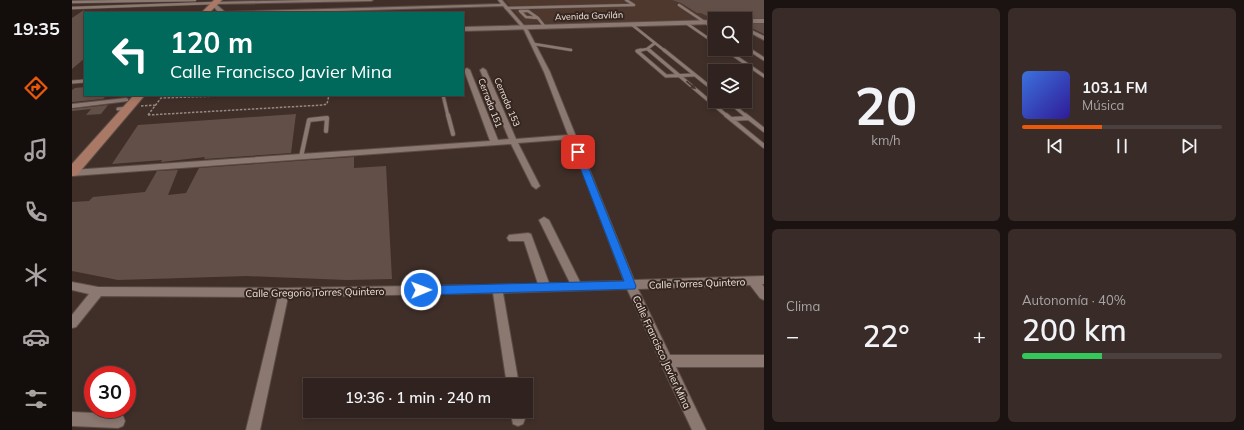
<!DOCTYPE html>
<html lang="es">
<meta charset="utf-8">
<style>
body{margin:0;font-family:Mulish,sans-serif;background:#382b28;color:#f1f3f6;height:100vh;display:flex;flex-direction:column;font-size:15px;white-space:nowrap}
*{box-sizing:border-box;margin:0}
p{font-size:13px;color:#a8a4a4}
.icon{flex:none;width:22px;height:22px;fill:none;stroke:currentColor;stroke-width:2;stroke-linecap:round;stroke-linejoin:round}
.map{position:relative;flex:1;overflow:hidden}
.drawer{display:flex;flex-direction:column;gap:8px;padding:8px;background:#1a1311;width:480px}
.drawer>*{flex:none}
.banner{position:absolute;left:12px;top:12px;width:380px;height:84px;border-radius:0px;box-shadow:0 2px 6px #0003,0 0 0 1px #4b403d;background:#00695c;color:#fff;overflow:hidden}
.buttons{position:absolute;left:636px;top:12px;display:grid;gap:8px}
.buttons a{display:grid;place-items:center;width:44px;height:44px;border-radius:0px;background:#30231f;box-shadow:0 2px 6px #0003,0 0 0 1px #4b403d;font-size:20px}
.speed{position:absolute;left:12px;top:366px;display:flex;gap:8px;font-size:20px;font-weight:700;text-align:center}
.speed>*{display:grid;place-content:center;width:52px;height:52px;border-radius:50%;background:#30231f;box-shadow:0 2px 6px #0003,0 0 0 1px #4b403d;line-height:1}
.speed .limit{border:6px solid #d22;background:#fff;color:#111}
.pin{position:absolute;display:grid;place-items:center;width:34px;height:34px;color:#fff;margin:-17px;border-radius:8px;box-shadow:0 2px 6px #0006}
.me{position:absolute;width:44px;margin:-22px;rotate:89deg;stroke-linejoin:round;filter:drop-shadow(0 0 3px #0008)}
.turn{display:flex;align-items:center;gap:14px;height:84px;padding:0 20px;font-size:18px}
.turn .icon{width:52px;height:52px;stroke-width:2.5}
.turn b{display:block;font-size:28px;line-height:34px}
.big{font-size:30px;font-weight:600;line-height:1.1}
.drawer .card{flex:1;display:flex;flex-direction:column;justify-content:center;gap:6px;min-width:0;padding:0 14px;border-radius:6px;background:#382b28}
.drawer .dial{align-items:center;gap:0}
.dial b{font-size:52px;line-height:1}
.song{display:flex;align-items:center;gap:12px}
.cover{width:48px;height:48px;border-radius:6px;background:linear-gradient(135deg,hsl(220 70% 55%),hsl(250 70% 35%))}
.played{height:4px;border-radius:2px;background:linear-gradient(90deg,#ea580c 40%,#4b403d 40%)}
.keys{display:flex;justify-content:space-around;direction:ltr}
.heat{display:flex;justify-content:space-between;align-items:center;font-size:22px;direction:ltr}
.charge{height:6px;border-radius:3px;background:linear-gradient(90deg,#34c759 40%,#4b403d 0)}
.drawer .tiles{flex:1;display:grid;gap:8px;grid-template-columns:repeat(2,1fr)}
.trip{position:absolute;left:231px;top:378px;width:230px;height:40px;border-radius:0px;background:#30231f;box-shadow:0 2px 6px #0003,0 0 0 1px #4b403d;font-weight:600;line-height:40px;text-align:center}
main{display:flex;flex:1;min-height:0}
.tab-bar{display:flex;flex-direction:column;width:72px;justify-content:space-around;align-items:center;background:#130e0c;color:#a8a4a4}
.tab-bar .icon{width:28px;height:28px}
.tab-bar .on{color:#ea580c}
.tab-bar b{font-size:18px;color:#f1f3f6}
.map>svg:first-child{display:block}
</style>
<main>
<nav class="tab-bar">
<b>19:35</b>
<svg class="icon on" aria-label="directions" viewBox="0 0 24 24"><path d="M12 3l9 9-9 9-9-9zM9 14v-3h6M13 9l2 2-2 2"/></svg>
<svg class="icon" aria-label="music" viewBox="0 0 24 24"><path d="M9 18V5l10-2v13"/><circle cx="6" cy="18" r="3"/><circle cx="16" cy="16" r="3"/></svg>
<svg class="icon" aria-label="phone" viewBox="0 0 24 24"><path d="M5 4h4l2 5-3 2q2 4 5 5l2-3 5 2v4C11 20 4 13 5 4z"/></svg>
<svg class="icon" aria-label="climate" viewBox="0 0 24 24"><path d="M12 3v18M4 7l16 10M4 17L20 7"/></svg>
<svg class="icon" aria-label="car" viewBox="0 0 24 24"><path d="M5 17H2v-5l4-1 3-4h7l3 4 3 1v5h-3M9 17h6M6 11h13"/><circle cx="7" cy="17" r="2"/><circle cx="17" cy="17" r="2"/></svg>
<svg class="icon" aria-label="filters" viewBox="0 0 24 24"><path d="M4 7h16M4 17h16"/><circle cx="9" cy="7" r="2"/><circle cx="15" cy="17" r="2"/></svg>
</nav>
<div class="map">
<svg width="692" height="430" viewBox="0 0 692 430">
<rect width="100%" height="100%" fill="#402f29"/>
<path fill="#4e372d" d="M433,0h259v18l-239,6z"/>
<path fill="#625048" d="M600,0h92v18l-51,1 -12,-6h-4l-16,-10z
M12,10l1,48 -13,11v-51z
M673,24h19v10l-17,-8z
M13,87v8h22l-4,4 -31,3v-12l3,-2z
M36,105l-7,9 -15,1 5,-6 -19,2v-2z
M224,114l-5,39 -87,6 1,-2 -44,5 1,-2 -50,4 26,-39z
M282,157v11l32,-2 6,113 -45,1 -101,-4 -128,4 -46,-9v-69l17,-1 4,-4 52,-5 12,-21 21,-1 -10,25 18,-2 13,-25z"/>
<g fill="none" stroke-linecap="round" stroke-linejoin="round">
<defs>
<path id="service-far2" d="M0,2l123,-2
M607,5l36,24
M0,8l143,-5
M434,8l128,-3 -8,-5
M448,11h8l10,7 -12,-1z
M466,18l7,9
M614,23l29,20
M559,24l34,27
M462,44l37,6
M673,47l7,4
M652,49l3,2
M565,51l10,-2
M578,51l-3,-2 8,-6"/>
<path id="service-far1" d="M569,50l-4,1 29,25 28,-1
M577,50l78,66
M592,50l51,41
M654,50l38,26
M678,50l14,9
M0,82l13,-1
M371,95l5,21
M656,101l18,15
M46,109l10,-1"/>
<path id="service" d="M376,115l5,19
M654,115l38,31
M673,115l19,15
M660,119l17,-1
M229,157l8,-37 18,-2 -1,13"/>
<path id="minor" d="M233,0h68l-2,1 -156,3 -2,-1 2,-1z
M426,0h4l26,30 22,42 84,208 130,-4v8h-2l2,3v13l-4,-2 -10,-13 -112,4 32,66h94v12h-88l30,63h-14l-30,-64 -1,-1 -1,-5 -33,-71 -124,4 16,92h-12l-14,-92 -205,4 -28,133h-14l32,-133 -177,-1 -25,31 -4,1v-13l17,-21 -17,-4v-8l26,5 186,1 254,-4 -14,-43h-15l-2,-3 2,-3 19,-2 3,1 18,49h21l-31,-63 5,-3 5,3 31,62 44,-1 -54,-142 -52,4 22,43 -4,3 -4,-3 -21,-42 -439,32v-6l418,-29 -26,-71 3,-2 3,2 28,70 11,-1 -29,-69 3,-2 3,2 30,69 52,-4 -24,-63 -20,-42 -21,-24 -233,7h-49l2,-1 278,-8z
M673,27l19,9v4l-19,-10z
M54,98l2,1v2l-56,7v-4z
M438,411h14l1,8 -2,5 -5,2 -5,-2z
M0,412l46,2 5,2 2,5 -2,5 -5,2 -46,-2z"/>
<path id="secondary" d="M145,5l9,8h-7l-5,-6z
M673,19h19v4h-19z
M643,20v4l-252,7v-4z"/>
<path id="primary" d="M142,0h8l-13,13h-8z
M62,95h11l-68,80 -5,1v-12z"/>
</defs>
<use href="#service-far2" stroke="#5b4d47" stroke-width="3.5"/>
<use href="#service-far1" stroke="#5b4d47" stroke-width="4.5"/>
<use href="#service" stroke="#5b4d47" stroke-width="5.5"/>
<use href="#minor" stroke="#5b4d47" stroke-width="2"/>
<use href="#secondary" stroke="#5b4d47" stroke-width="2"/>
<use href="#primary" stroke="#5b4d47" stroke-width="2"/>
<path stroke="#968882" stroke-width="1.5" stroke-dasharray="2.5 1.5" stroke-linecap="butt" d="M69,106l15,-1
M76,115l175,-10 4,-1 2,-9
M76,115l13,-17 87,-3"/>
<use href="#service-far2" stroke="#8b7870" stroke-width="2.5"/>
<use href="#service-far1" stroke="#8b7870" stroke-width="3"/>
<use href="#service" stroke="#8b7870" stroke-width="4"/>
<use href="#minor" fill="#8b7870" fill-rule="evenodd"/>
<use href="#secondary" fill="#8b7870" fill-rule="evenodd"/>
<use href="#primary" fill="#aa7965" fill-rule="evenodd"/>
</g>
<defs><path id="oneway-solid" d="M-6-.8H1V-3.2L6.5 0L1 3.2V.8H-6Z"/></defs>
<use fill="#46362f" href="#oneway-solid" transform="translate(619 85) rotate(40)"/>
<path fill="#1a73e8" stroke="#114b97" d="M503,150h6l1,2 54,134 -1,3 -214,6 -4,-2 -1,-3 1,-3 4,-1 203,-5 -50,-129z"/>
<g text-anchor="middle" stroke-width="4" stroke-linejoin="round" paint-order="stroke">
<g font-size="9" fill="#f1e6e1" stroke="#35261f">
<text transform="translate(517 16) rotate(-2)" y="3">Avenida Gavilán</text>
<text transform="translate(435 102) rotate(67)" y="3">Cerrada 153</text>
<text transform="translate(418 103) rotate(69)" y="3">Cerrada 151</text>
</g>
<g font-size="10" fill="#f1e6e1" stroke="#35261f">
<text transform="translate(625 283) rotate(-2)" y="4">Calle Torres Quintero</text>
<text transform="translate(243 292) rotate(-1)" y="4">Calle Gregorio Torres Quintero</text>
<text transform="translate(590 352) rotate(65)" y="4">Calle Francisco Javier Mina</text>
</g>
</g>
</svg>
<div class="buttons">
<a><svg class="icon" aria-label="search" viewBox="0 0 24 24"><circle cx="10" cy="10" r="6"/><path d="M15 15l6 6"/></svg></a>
<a><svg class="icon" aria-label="layers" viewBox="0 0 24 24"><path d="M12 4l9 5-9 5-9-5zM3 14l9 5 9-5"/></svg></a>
</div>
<div class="speed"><div class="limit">30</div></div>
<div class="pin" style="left:506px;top:152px;background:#d93025"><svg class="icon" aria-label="arrive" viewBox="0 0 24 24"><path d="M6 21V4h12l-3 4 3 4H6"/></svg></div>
<svg class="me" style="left:349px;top:290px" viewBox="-20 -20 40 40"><circle r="17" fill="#1a73e8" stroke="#fff" stroke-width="3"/><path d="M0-11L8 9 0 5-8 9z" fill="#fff"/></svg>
<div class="trip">19:36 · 1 min · 240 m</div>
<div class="banner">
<div class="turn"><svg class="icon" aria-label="left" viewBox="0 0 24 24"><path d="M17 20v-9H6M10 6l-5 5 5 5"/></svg><div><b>120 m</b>Calle Francisco Javier Mina</div></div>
</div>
</div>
<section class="drawer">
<div class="tiles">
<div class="card dial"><b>20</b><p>km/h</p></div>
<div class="card">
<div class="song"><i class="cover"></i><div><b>103.1 FM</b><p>Música</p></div></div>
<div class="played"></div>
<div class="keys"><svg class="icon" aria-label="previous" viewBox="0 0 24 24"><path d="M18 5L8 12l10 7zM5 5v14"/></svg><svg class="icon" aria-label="pause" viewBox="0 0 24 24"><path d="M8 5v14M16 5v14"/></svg><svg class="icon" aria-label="next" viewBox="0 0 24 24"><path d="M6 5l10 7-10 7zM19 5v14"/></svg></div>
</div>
<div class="card"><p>Clima</p>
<div class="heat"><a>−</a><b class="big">22°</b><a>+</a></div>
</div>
<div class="card"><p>Autonomía · 40%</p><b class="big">200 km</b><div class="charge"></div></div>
</div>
</section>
</main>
